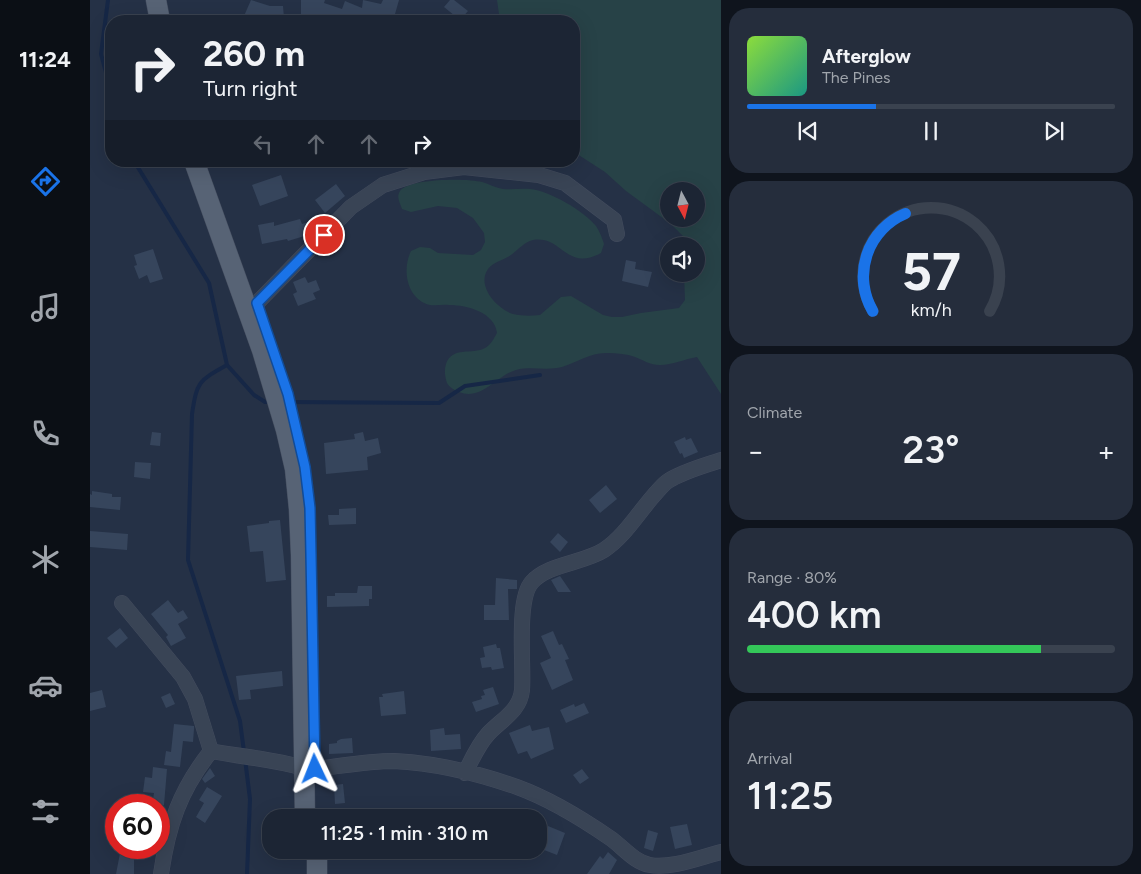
<!DOCTYPE html>
<meta charset="utf-8">
<style>
body{margin:0;font-family:Figtree,sans-serif;background:#252d3c;color:#f1f3f6;height:100vh;display:flex;flex-direction:column;font-size:19px;white-space:nowrap}
*{box-sizing:border-box;margin:0}
p{font-size:16px;color:#a0a5ac}
.icon{flex:none;width:28px;height:28px;fill:none;stroke:currentColor;stroke-width:2;stroke-linecap:round;stroke-linejoin:round}
.map{position:relative;flex:1;overflow:hidden}
.drawer{display:flex;flex-direction:column;gap:8px;padding:8px;background:#0f141d;width:420px}
.drawer>*{flex:none}
.hud{position:absolute;left:15px;top:15px;width:475px;height:152px;border-radius:20px;box-shadow:0 5px 20px #0002,0 0 0 1px #3a424f;background:#1c2534;color:#f1f3f6;overflow:hidden}
.needle{width:32px;rotate:173deg}
.tools{position:absolute;left:570px;top:182px;display:grid;gap:10px}
.tools a{display:grid;place-items:center;width:45px;height:45px;border-radius:50%;background:#1c2534;box-shadow:0 5px 20px #0002,0 0 0 1px #3a424f;font-size:25px}
.speed{position:absolute;left:15px;top:794px;display:flex;gap:10px;font-size:25px;font-weight:700;text-align:center}
.speed>*{display:grid;place-content:center;width:65px;height:65px;border-radius:50%;background:#1c2534;box-shadow:0 5px 20px #0002,0 0 0 1px #3a424f;line-height:1}
.speed .limit{border:8px solid #d22;background:#fff;color:#111}
.pin{position:absolute;display:grid;place-items:center;width:42px;height:42px;color:#fff;margin:-21px;border:2px solid #fff;border-radius:50%;box-shadow:0 1px 5px #0007}
.me{position:absolute;width:55px;margin:-28px;rotate:358deg;stroke-linejoin:round;filter:drop-shadow(0 0 4px #0008)}
.turn{display:flex;align-items:center;gap:18px;height:105px;padding:0 15px;font-size:22px}
.turn .icon{width:65px;height:65px;stroke-width:2.5}
.turn b{display:block;font-size:35px;line-height:42px}
.lanes{display:flex;align-items:center;height:48px;padding:0 15px;background:#0003;justify-content:center;gap:25px;direction:ltr}
.lanes .off{opacity:.35}
.big{font-size:38px;font-weight:600;line-height:1.1}
.drawer .widget{flex:1;display:flex;flex-direction:column;justify-content:center;gap:8px;min-width:0;padding:0 18px;border-radius:20px;background:#252d3c}
.drawer .dial{align-items:center;gap:0}
.dial svg{height:130px;overflow:visible;fill:none;stroke:#3a424f;stroke-width:7;stroke-linecap:round;text-anchor:middle}
.dial text{fill:#f1f3f6;stroke:none}
.song{display:flex;align-items:center;gap:15px}
.cover{width:60px;height:60px;border-radius:8px;background:linear-gradient(135deg,hsl(90 70% 55%),hsl(170 70% 35%))}
.played{height:5px;border-radius:2px;background:linear-gradient(90deg,#1a73e8 35%,#3a424f 35%)}
.keys{display:flex;justify-content:space-around;direction:ltr}
.heat{display:flex;justify-content:space-between;align-items:center;font-size:28px;direction:ltr}
.charge{height:8px;border-radius:4px;background:linear-gradient(90deg,#34c759 80%,#3a424f 0)}
.trip{position:absolute;left:172px;top:809px;width:285px;height:50px;border-radius:20px;background:#1c2534;box-shadow:0 5px 20px #0002,0 0 0 1px #3a424f;font-weight:600;line-height:50px;text-align:center}
main{display:flex;flex:1;min-height:0}
.dock{display:flex;flex-direction:column;width:90px;justify-content:space-around;align-items:center;background:#0b0f15;color:#a0a5ac}
.dock .icon{width:35px;height:35px}
.dock .selected{color:#1a73e8}
.dock b{font-size:22px;color:#f1f3f6}
.map>svg:first-child{display:block}
</style>
<main>
<nav class="dock">
<b>11:24</b>
<svg class="icon selected" aria-label="directions" viewBox="0 0 24 24"><path d="M12 3l9 9-9 9-9-9zM9 14v-3h6M13 9l2 2-2 2"/></svg>
<svg class="icon" aria-label="music" viewBox="0 0 24 24"><path d="M9 18V5l10-2v13"/><circle cx="6" cy="18" r="3"/><circle cx="16" cy="16" r="3"/></svg>
<svg class="icon" aria-label="phone" viewBox="0 0 24 24"><path d="M5 4h4l2 5-3 2q2 4 5 5l2-3 5 2v4C11 20 4 13 5 4z"/></svg>
<svg class="icon" aria-label="climate" viewBox="0 0 24 24"><path d="M12 3v18M4 7l16 10M4 17L20 7"/></svg>
<svg class="icon" aria-label="car" viewBox="0 0 24 24"><path d="M5 17H2v-5l4-1 3-4h7l3 4 3 1v5h-3M9 17h6M6 11h13"/><circle cx="7" cy="17" r="2"/><circle cx="17" cy="17" r="2"/></svg>
<svg class="icon" aria-label="filters" viewBox="0 0 24 24"><path d="M4 7h16M4 17h16"/><circle cx="9" cy="7" r="2"/><circle cx="15" cy="17" r="2"/></svg>
</nav>
<div class="map">
<svg width="631" height="874" viewBox="0 0 631 874">
<rect width="100%" height="100%" fill="#253146"/>
<path fill="#274247" fill-rule="evenodd" d="M407,0h224v394l-24,-37c-12,2 -25,8 -37,8 -10,0 -17,-5 -25,-8 -8,-3 -18,-4 -27,-4 -17,-1 -30,9 -46,14 -15,4 -31,-1 -46,3 -19,5 -34,31 -57,22 -5,-2 -10,-5 -12,-9 -2,-6 -3,-13 -1,-19 6,-18 26,-9 39,-16 6,-3 9,-10 12,-15 -2,-20 -29,-28 -48,-28 -6,-1 -13,1 -19,0 -24,-6 -28,-36 -19,-54l9,-4 10,1 8,5 35,2 8,-5 4,-8 -1,-9 -11,-15 -16,-10 -19,-2 -27,6 -9,-3c-2,-6 -6,-12 -2,-18 9,-13 68,-13 82,-9 7,2 14,6 21,7 9,1 18,-1 27,0 20,2 54,22 66,37 4,6 6,12 8,18l-3,9c-35,19 -39,-18 -68,-13 -9,2 -15,10 -22,15 -7,5 -18,7 -23,14 -12,17 9,40 25,45 8,2 18,2 27,1l21,-18 10,-1 32,19 9,2h10l19,-4 38,-5 6,-8 -1,-26h12v-28h-8l-4,-9 -13,-13 -45,-33 -21,-19 -31,-20v-131h-74zM579,191h27v28h-27z"/>
<g fill="none" stroke-linecap="round" stroke-linejoin="round">
<path stroke="#162746" stroke-width="4" d="M18,0l-7,54 10,37
M44,161l75,122 18,82 27,30 11,7h5
M137,365c-29,16 -30,17 -35,49l-4,146 52,161 4,31
M195,402l154,1 26,-17 75,-11
M155,759l5,40 -3,75"/>
</g>
<path fill="#36455c" d="M161,0l19,6h13l1,12h-4l1,3h-24l-13,-5z
M211,0h24l-1,3 18,6 3,-8 17,7 1,-8 18,4 2,-4h16l-6,21h-62l-16,-6v6l-14,-1z
M360,0h4l14,11 -8,9 -16,-13z
M191,175l7,21 -28,10 -8,-21z
M246,184l9,12 -20,17 -10,-13z
M210,219l2,5 7,-2 3,11 -1,1 -23,7 -1,-2 -25,5 -4,-19 16,-3v4z
M63,249l10,30 -13,4 -3,-8 -8,4 -5,-13 3,-1 -3,-10z
M536,260l10,2 -1,7 17,3 -4,15 -26,-6z
M215,277l3,6 8,-3 4,10 -7,3 3,6 -18,7 -5,-12 4,-2 -4,-10z
M62,432l9,1 -1,13 -10,-1z
M273,432l2,9 13,-3 3,15 -14,4 1,13 -42,4 -2,-31 31,-4 -1,-5z
M595,437l1,3 5,-2 7,14 -14,6 -2,-5 -2,1 -6,-12z
M45,462l16,1 -1,16 -16,-2z
M516,485l11,14 -17,14 -11,-13z
M2,491l20,3v3h9l-1,13 -30,-3v-13l2,1z
M266,508v16l-27,1 -1,-10h11v-6z
M190,520l6,60 -20,2 -3,-31 -13,1 -3,-26 22,-3v-2z
M0,531l38,3 -1,16 -37,-3z
M468,533l10,9 -8,10 -10,-10z
M470,576l11,16h-13l-7,-12z
M406,578l21,2v9h-9l1,31h-25v-15h11z
M268,586h14v13h-3v7l-42,1v-11h8v-3h22z
M78,600l10,13 5,-3 5,8 -10,6 8,14 -15,8 -5,-9 2,-2 -17,-21z
M30,628l8,10 -12,10 -9,-10z
M463,631l6,14 3,-1 7,15 -4,1 8,20 -21,10 -12,-27 11,-5 -10,-22z
M406,644l1,4h3l4,20 -12,2 -1,-3 -9,1 -2,-10 5,-1 -2,-10z
M192,671l1,15 -33,4 1,9 -12,1 -3,-24z
M403,687l6,17 -23,8 -4,-10 10,-3 -1,-3 4,-1 -2,-5z
M12,690l4,17 -16,4v-18z
M314,691l2,23 -25,2 -2,-19h4l-1,-3z
M80,693l5,11 -9,4 -5,-11z
M494,703l5,10 -23,10 -6,-13 14,-6 1,3z
M84,724l20,2v3l-1,13 -10,-1 -3,26 -16,-2 2,-14 5,1z
M440,725l2,6 17,-4 5,22 -23,10 -4,-8 -9,3 -9,-21z
M354,728l1,7 15,-1 1,15 -30,2 -1,-21z
M262,738l1,15 -24,1v-10l8,-1v-2l4,-2z
M63,767l14,2 -3,36h-12l2,-12 -11,-1 2,-15 7,1z
M120,768l5,8 -10,7 -3,-4z
M492,769l7,9 -9,6 -7,-9z
M253,784l2,19 -10,1 -1,-19z
M117,787l15,9 -17,27 -9,-6 8,-14 -5,-3z
M597,824l5,21 -17,4 -5,-22z
M458,826l17,7 -8,22 -18,-7z
M558,830l10,3 -5,18 -9,-3z
M31,848h10l-1,3 4,3v20h-18z
M518,852l9,8 -8,14h-22l13,-18 3,3z"/>
<g fill="none" stroke-linecap="round" stroke-linejoin="round">
<defs>
<path id="minor" d="M167,303l94,-96 32,-22 41,-13 40,-5 75,8 26,8 49,37 3,14
M32,603l61,74 12,22 16,52
M121,751c31,6 63,8 93,17
M225,769c26,-3 53,-8 79,-8 40,2 86,13 123,26 33,12 64,31 93,51 13,9 24,24 40,27 21,4 51,-8 71,-13
M375,773c7,-14 13,-28 23,-39 13,-14 32,-23 34,-44 2,-24 -6,-91 10,-108 16,-18 52,-19 72,-32 21,-14 34,-37 51,-56 4,-4 8,-10 13,-13 16,-10 36,-15 53,-21
M71,874c7,-49 19,-84 50,-123"/>
<path id="major" d="M66,0l4,21
M104,161l68,189 24,80 9,39 4,40 2,46 4,263
M227,850v24"/>
</defs>
<use href="#minor" stroke="#434c5e" stroke-width="16"/>
<use href="#major" stroke="#434c5e" stroke-width="21"/>
<use href="#minor" stroke="#394455" stroke-width="15"/>
<use href="#major" stroke="#576375" stroke-width="20"/>
</g>
<g fill="none" stroke-linecap="round" stroke-linejoin="round">
<defs>
<path id="route" d="M225,769l-4,-215 -1,-46 -5,-41 -17,-73 -31,-91 67,-68"/>
</defs>
<use href="#route" stroke="#114b97" stroke-width="12"/>
<use href="#route" stroke="#1a73e8" stroke-width="9"/>
</g>
</svg>
<div class="tools">
<a><svg class="needle" viewBox="-14 -14 28 28"><path d="M0-13l5 13h-10z" fill="#e53935"/><path d="M0 13l5-13h-10z" fill="#a0a5ac"/></svg></a>
<a><svg class="icon" aria-label="sound" viewBox="0 0 24 24"><path d="M4 9h4l5-4v14l-5-4H4zM17 9q2 3 0 6"/></svg></a>
</div>
<div class="speed"><div class="limit">60</div></div>
<div class="pin" style="left:234px;top:235px;background:#d93025"><svg class="icon" aria-label="arrive" viewBox="0 0 24 24"><path d="M6 21V4h12l-3 4 3 4H6"/></svg></div>
<svg class="me" style="left:225px;top:769px" viewBox="-20 -20 40 40"><path d="M0-17L14 15 0 8-14 15z" fill="#1a73e8" stroke="#fff" stroke-width="4"/></svg>
<div class="trip">11:25 · 1 min · 310 m</div>
<div class="hud">
<div class="turn"><svg class="icon" aria-label="right" viewBox="0 0 24 24"><path d="M7 20v-9h11M14 6l5 5-5 5"/></svg><div><b>260 m</b>Turn right</div></div>
<div class="lanes"><svg class="icon off" aria-label="left" viewBox="0 0 24 24"><path d="M17 20v-9H6M10 6l-5 5 5 5"/></svg><svg class="icon off" aria-label="ahead" viewBox="0 0 24 24"><path d="M12 20V5M6 11l6-6 6 6"/></svg><svg class="icon off" aria-label="ahead" viewBox="0 0 24 24"><path d="M12 20V5M6 11l6-6 6 6"/></svg><svg class="icon" aria-label="right" viewBox="0 0 24 24"><path d="M7 20v-9h11M14 6l5 5-5 5"/></svg></div>
</div>
</div>
<section class="drawer">
<div class="widget">
<div class="song"><i class="cover"></i><div><b>Afterglow</b><p>The Pines</p></div></div>
<div class="played"></div>
<div class="keys"><svg class="icon" aria-label="previous" viewBox="0 0 24 24"><path d="M18 5L8 12l10 7zM5 5v14"/></svg><svg class="icon" aria-label="pause" viewBox="0 0 24 24"><path d="M8 5v14M16 5v14"/></svg><svg class="icon" aria-label="next" viewBox="0 0 24 24"><path d="M6 5l10 7-10 7zM19 5v14"/></svg></div>
</div>
<div class="widget dial"><svg viewBox="0 0 100 80">
<path d="M14 69A42 42 0 1 1 86 69"/>
<path d="M14 69A42 42 0 0 1 34 9" stroke="#1a73e8"/>
<text x="50" y="56" font-size="32" font-weight="700">57</text>
<text x="50" y="72" font-size="11">km/h</text>
</svg></div>
<div class="widget"><p>Climate</p>
<div class="heat"><a>−</a><b class="big">23°</b><a>+</a></div>
</div>
<div class="widget"><p>Range · 80%</p><b class="big">400 km</b><div class="charge"></div></div>
<div class="widget"><p>Arrival</p><b class="big">11:25</b></div>
</section>
</main>
